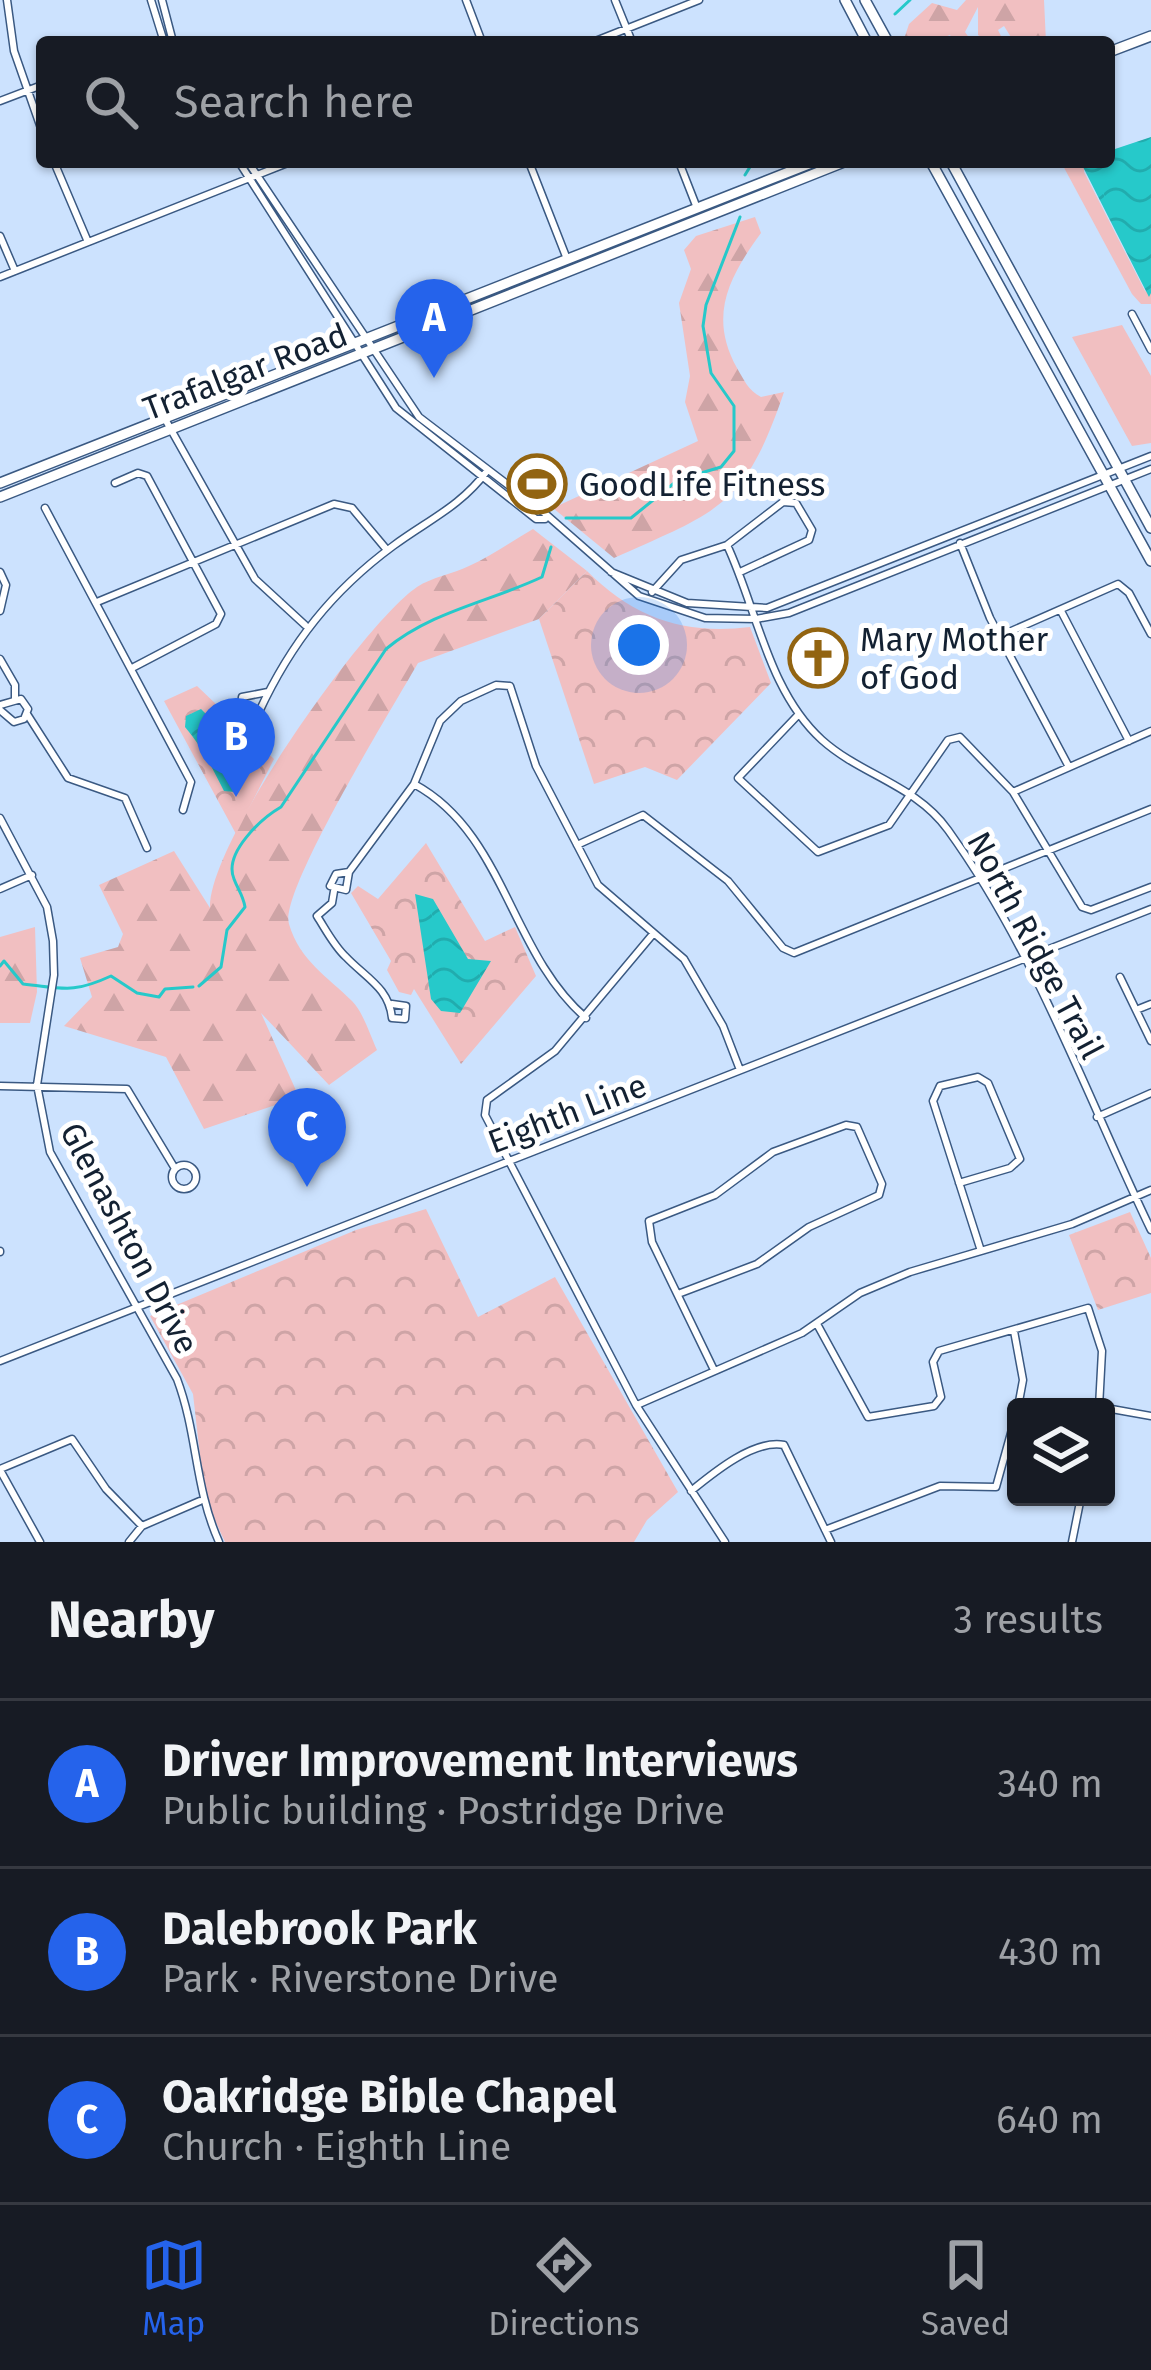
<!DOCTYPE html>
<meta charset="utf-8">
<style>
:root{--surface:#171b24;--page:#20242c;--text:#f1f3f6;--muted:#9ea1a6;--line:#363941;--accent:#2563eb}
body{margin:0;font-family:"Fira Sans",sans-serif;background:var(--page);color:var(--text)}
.controls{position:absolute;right:36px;bottom:36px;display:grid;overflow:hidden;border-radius:12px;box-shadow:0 3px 9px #0004}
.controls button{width:108px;height:108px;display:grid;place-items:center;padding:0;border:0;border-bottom:3px solid var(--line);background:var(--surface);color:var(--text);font:60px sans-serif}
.you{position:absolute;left:639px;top:645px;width:42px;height:42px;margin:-30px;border:9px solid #fff;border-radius:50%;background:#1a73e8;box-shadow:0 0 0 18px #1a73e833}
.badge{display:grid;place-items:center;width:78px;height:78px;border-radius:50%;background:var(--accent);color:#fff;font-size:39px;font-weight:700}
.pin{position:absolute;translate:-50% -99px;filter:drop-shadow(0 3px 6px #0008)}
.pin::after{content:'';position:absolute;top:63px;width:42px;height:36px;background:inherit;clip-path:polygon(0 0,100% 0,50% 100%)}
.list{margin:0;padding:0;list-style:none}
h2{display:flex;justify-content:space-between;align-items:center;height:156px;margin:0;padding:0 48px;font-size:51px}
h2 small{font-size:39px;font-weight:400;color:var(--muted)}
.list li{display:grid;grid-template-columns:78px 1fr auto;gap:36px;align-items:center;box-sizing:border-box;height:168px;padding:0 48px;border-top:3px solid var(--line)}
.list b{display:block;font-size:45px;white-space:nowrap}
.list p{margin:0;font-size:39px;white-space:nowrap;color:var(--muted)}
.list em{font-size:39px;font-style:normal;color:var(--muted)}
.icon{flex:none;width:66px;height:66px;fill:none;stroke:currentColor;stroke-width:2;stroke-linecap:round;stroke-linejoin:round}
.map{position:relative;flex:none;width:1151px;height:1542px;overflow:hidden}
.search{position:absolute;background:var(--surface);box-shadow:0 3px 9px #0004;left:36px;right:36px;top:36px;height:132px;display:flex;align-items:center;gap:30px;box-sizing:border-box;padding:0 42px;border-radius:12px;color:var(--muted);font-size:45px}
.sheet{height:660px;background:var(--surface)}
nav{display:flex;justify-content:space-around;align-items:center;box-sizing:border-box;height:168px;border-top:3px solid var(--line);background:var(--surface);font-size:33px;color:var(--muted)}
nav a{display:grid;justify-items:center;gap:6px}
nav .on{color:var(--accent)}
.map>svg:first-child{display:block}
.grass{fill:#f1bfc1}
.forest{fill:url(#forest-firs)}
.park{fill:url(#park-crowns)}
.water{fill:url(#water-waves)}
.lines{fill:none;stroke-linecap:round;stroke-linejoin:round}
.stream{stroke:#26c9ca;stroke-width:3}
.minor-casing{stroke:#3a5982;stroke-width:9}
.major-casing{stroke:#3a5982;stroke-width:12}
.minor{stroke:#fff;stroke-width:6}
.major{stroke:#fff;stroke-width:9}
.labels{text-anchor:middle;stroke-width:10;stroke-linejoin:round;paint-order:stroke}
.street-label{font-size:33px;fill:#132132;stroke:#fff}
.poi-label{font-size:33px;fill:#132132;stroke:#fff;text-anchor:start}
</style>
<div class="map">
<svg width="1151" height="1542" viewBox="0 0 1151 1542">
<defs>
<pattern id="forest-firs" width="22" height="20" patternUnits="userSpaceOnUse" patternTransform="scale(3)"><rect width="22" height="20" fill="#f1bfc1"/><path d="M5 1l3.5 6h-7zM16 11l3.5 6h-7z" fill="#cea4a6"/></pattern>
<pattern id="park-crowns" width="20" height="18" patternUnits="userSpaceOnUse" patternTransform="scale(3)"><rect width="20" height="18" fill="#f1bfc1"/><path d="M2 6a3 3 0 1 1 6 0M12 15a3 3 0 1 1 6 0" fill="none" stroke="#cea4a6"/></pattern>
<pattern id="water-waves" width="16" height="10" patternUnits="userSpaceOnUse" patternTransform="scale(3)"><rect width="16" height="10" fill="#26c9ca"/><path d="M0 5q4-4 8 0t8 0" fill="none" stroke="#21acae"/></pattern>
</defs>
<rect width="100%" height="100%" fill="#cce2fe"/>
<path class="grass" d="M1061,162H1084V172L1145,291L1151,293V304H1141L1132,294Z
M1122,325L1151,376V443L1132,446L1072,337Z"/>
<path class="forest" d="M966,0H1044L1046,42H1014L1004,26L998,30L1004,42H988L978,35V7L965,32L972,42H954L950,35L931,42H903L909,24L932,3L957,10Z
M755,217L761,233C729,277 708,316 737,368C744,380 748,390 761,397L784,392C745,507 719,511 614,558L553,508L698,441L685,402L690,376L679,303L691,269L684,250L696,236Z
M533,529L587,571L539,619L418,663C396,702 279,891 289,924C300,961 327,976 352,1001C363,1012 370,1035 377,1050L329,1085L261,1013L299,1097L204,1129L166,1057L64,1026L92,997L80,958L118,947L123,934L99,885L174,851L210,908C207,845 363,624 417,587C432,577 453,574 469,566C491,556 512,541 533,529Z
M35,927L37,992L30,1023H0V937Z"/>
<path class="park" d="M587,571C634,618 684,635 750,627L771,683L677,780L645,767L594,784L539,619Z
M197,686L274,759L236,834L164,701Z
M426,843L485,941L515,927L536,976L461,1064L414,989L411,995L399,992L387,970L391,961L351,893L358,886L378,899Z
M426,1209L478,1317L555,1277L678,1492L647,1520L634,1542H225L205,1499L193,1394L150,1316L356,1230Z
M1130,1212L1151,1258V1293L1098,1310L1069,1235Z"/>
<path class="water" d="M1151,137V293L1149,297L1083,167L1084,162H1109V151Z
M201,709L209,717L210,730C233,744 250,765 235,792L224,791C211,766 204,750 185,727L186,716Z
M415,894L433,899L468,959L491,961L460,1013L441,1011L431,999Z"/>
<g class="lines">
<path class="stream" d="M895,14L910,0
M745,175L753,162
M566,518H631L678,480L721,467L734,451V406L711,373L703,326L706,305L740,217
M0,966L4,961L23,984C63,988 72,994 111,976L137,993L159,997L165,989L193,987
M199,986L221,967L227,930L245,907C243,895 238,890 234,879C223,853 262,818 281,807L386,649C432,611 489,602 542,577L551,547"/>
<defs>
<path id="minor" d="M7,0L14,51L42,131
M151,0L164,42
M162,0L173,42
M466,0L482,42
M615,0L632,42
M593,42L699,0
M0,101L42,85
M54,162L88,242
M239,162L396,408L536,519H545
M248,162L419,417L541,510L639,596L705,618L756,619L789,613L1151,469
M529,162L567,259
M679,162L697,208
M0,236L15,271
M0,277L290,162
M1132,314L1151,350
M165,419L255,579L305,625
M115,483L138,473L147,476L221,614L216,624L134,667
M45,508L191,782L183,810
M960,543L990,618L1069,767
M727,545C757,609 768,691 822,740C861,775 916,785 948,830C1035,950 1087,1097 1151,1230
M0,572L6,585L0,611
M611,572L687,603L767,608L1151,456
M652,592L681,560L727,545L783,502L796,503L812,530L809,540L740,572
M97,602L334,504L352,508L387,550
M1061,611L1129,741
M1000,636L1118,584L1129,593L1151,634
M0,659L15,685V698
M268,692L242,697L240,713L252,717L259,712C291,643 332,591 393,546C428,520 460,507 487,471
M0,705L21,699L28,709L24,719L14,722L0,710
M27,714L68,778L125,798L147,848
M798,715L738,778L818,852L889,825L948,740L960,737L1013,792L1082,907L1091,910L1151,887
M414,784C505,833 510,953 586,1018
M1013,792L1151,731
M0,818L47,907L53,941L54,975L37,1085L50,1152L177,1379C198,1435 194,1486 219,1542
M577,845L643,815L728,881L783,948L794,953L1151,809
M349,872L336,874L330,886L346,890L349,872L414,784L440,721L461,701L496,685L510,686L536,766L598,885L684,959L723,1026L740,1070
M0,889L32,875
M334,891L332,903L317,916C326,930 334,946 346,957C366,978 389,988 392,1018L405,1019L406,1006L392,1004
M653,934L555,1051L487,1100L485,1115L636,1405L725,1542
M1120,977L1151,1041
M1136,1010L1151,1004
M0,1086L127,1089L174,1167
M1097,1117L1151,1093
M172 1177a12 12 0 1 1 24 0a12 12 0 1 1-24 0Z
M959,1183L1010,1168L1020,1159L988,1083L978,1077L940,1086L933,1101L981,1251
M0,1251V1252
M678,1294L757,1264L809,1227L879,1195L882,1184L857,1127L846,1125L773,1152L715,1195L649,1221L652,1242L714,1370
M817,1324L868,1417L934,1406L941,1397L933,1362L939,1351L1088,1308L1102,1351L1099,1407
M1014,1331L1023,1380L1018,1407
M0,1361L1151,909
M637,1405L802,1333L860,1293L910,1272L1072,1224L1151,1190
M1106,1408L1151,1416
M0,1469L72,1439L106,1489L142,1526
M0,1470L40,1542
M691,1491C713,1473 754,1439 784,1445L831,1542
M825,1530L940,1486L996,1487L1016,1415
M129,1542L142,1526L200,1501
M1072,1542L1081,1497"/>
<path id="major" d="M845,0L867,42
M865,0L888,42
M1109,52L1151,36
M931,162L1151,561
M951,162L1151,528
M0,483L814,162
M0,497L844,162"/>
</defs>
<use href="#minor" class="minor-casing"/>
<use href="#major" class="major-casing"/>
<use href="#minor" class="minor"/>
<use href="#major" class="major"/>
</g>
<defs>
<symbol id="stadium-ring" viewBox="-11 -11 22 22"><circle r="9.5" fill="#fff" stroke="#926411" stroke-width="1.5"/><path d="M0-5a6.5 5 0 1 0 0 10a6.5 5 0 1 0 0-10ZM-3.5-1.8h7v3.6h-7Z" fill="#926411"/></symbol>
<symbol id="church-ring" viewBox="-11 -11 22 22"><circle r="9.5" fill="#fff" stroke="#926411" stroke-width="1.5"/><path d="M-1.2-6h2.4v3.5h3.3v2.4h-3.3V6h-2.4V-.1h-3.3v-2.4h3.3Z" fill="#926411"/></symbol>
</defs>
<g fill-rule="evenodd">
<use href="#stadium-ring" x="504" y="451" width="66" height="66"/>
<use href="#church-ring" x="785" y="625" width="66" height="66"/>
</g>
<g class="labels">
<g class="street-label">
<text transform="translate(245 371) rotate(-21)" y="12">Trafalgar Road</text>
<text transform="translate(1036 945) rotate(62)" y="12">North Ridge Trail</text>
<text transform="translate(567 1113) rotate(-21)" y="12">Eighth Line</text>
<text transform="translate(130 1238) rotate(62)" y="12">Glenashton Drive</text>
</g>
<g class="poi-label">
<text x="579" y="496">GoodLife Fitness</text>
<text x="860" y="651">Mary Mother<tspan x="860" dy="38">of God</tspan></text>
</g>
</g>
</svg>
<div class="controls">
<button><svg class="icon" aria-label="layers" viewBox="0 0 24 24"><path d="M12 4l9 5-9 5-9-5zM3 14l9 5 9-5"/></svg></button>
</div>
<div class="you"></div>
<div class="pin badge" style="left:434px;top:378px">A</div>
<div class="pin badge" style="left:236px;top:797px">B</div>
<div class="pin badge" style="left:307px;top:1187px">C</div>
<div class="search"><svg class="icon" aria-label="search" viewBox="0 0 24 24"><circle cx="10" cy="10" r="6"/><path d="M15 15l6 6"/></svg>Search here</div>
</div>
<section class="sheet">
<h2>Nearby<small>3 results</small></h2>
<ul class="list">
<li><span class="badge">A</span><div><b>Driver Improvement Interviews</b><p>Public building · Postridge Drive</p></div><em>340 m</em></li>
<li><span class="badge">B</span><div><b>Dalebrook Park</b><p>Park · Riverstone Drive</p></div><em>430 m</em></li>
<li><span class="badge">C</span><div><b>Oakridge Bible Chapel</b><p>Church · Eighth Line</p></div><em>640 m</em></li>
</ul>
</section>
<nav>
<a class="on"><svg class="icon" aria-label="map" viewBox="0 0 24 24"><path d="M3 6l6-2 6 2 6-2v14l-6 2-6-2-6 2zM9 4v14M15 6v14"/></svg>Map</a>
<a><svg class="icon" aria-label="directions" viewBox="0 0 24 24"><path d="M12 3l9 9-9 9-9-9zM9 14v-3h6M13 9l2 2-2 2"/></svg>Directions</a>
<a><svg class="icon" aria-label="saved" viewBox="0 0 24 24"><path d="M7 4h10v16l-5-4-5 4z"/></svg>Saved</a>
</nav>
